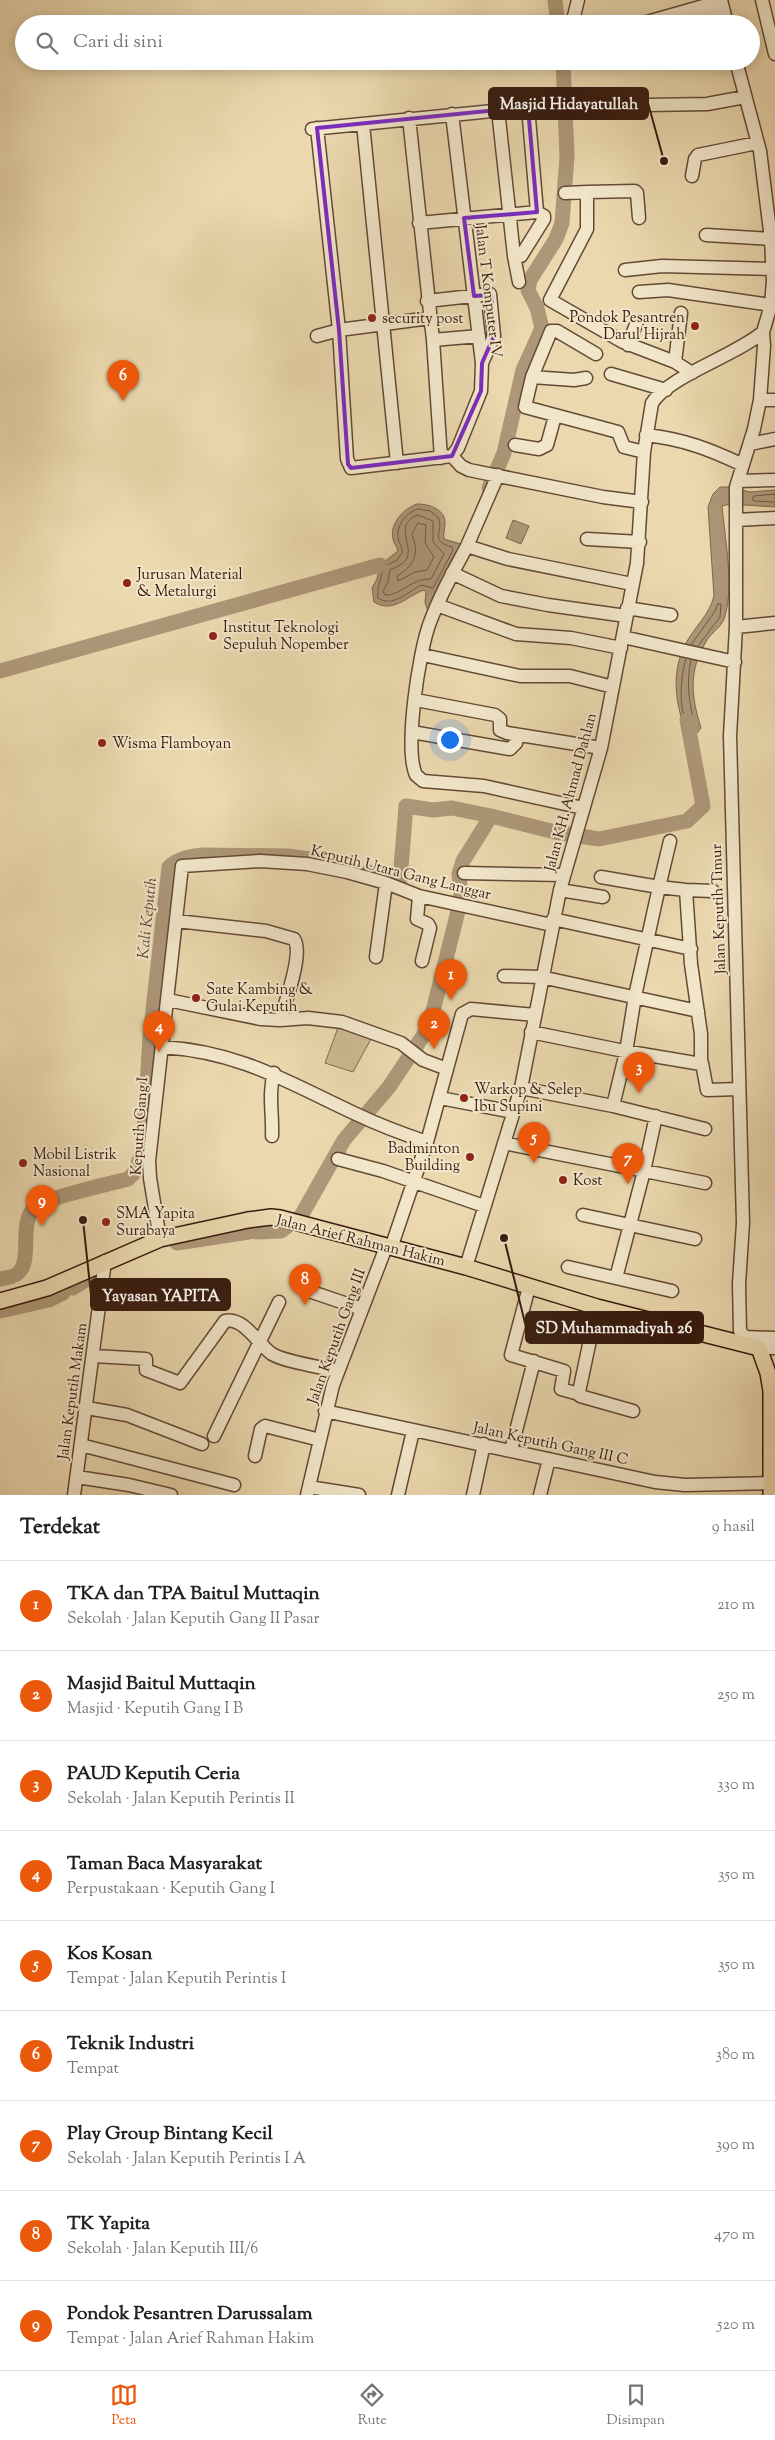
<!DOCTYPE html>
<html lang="id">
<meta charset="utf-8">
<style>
:root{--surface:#fff;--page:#f2f2f2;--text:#202124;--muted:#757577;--line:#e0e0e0;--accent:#ea580c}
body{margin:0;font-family:"Sorts Mill Goudy",serif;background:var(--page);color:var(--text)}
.you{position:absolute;left:449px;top:739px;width:18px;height:18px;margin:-12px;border:4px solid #fff;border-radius:50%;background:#1a73e8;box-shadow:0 0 0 8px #1a73e833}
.badge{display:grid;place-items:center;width:32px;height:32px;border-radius:50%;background:var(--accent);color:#fff;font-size:16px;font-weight:700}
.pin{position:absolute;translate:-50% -41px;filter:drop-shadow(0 1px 2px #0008)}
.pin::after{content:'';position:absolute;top:26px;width:18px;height:15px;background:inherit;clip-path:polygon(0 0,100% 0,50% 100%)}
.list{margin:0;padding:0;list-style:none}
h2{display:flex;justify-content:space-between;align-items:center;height:65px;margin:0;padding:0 20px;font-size:21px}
h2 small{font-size:16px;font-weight:400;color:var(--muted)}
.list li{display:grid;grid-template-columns:32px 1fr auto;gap:15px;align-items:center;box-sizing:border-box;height:90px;padding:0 20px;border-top:1px solid var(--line)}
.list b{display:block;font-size:19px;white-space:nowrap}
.list p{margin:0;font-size:16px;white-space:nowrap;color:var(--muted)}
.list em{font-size:16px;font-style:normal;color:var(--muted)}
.icon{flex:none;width:28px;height:28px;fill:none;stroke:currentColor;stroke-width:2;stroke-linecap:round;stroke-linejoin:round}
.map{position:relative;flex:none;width:775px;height:1495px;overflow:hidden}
.search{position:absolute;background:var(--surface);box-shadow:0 2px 12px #0003;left:15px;right:15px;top:15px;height:55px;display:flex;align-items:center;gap:12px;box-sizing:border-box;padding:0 18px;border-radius:28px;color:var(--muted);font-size:19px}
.sheet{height:875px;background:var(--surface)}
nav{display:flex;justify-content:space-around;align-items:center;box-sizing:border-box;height:70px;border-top:1px solid var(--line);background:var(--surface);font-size:14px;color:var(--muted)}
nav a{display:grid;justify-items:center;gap:2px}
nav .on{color:var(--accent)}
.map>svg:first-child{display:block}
.green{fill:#ccb893;stroke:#816950}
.water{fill:#ad9778;stroke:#7d654e}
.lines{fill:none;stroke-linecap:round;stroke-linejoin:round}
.shore{stroke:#725843;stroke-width:1}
.river{stroke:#ad9778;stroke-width:15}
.minor-casing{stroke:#634a36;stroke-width:15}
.major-casing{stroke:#361a0e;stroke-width:18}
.minor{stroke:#f2e6ca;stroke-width:12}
.major{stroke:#ebd8ae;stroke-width:15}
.marked{fill:none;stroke:#7b2cbf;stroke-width:4;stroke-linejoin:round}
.poi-dot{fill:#8f2418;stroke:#f2e6ca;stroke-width:2}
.labels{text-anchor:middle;stroke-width:4;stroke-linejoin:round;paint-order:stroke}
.street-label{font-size:15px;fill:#361a0e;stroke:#f2e6ca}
.poi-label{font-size:15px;fill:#361a0e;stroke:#f2e6ca;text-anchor:start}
.water-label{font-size:16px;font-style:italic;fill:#604633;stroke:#f2e6ca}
.leader{fill:none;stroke:#361a0e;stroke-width:2}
.callout-dot{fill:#361a0e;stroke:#f2e6ca;stroke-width:2}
.callout{fill:#361a0e;stroke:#361a0e;stroke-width:2}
.callout-label{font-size:16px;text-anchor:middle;font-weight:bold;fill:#fff}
</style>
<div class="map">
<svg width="775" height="1495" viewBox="0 0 775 1495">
<rect width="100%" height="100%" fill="#ebd8ae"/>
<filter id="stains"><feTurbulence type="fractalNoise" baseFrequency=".004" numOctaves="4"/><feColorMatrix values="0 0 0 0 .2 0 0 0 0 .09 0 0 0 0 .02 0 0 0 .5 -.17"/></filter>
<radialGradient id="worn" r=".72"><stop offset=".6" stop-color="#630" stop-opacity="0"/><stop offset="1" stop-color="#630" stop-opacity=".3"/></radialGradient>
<path class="green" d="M339,1025L372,1037L353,1072L325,1063Z"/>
<path class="water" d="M720,487H730L750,492L775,490V507L730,504L722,506C725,539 734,585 725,616C723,626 712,632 707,640C688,671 691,695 701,728L690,742C677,711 669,677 685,645C694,627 709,616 714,596L708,507L713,494Z
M417,504C429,504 445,509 445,523C445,529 443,533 444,539L461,544L428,611L425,603L426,592L424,590C407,596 393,614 374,602L372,588L377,579L380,565L398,551C397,547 394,544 393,539C389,524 404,508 417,504Z
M513,520L529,526L521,544L506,538Z"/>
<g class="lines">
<path class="shore" d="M775,494L754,496L752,499L754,501L775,502
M418,509L430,511L438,517C445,533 428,540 452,547L453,550L433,588L421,585C408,592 392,608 378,598C376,592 382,572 385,566L397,560L402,553C403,546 399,544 398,538C396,525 407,512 418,509Z
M418,515L433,521V542L444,554L431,579C411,578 401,596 385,595L383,591L388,582L390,570C396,567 402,565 406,560C415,545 392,525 418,515Z
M418,523L426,525L425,543L434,557L427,570L415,572L398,581L397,576C414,566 420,553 412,535Z
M691,645L715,611L718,604H721L720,617L698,646
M686,659C680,677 677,716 692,730L695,726C689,703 686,683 691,660"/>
<path class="river" d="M555,0L558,24
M489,488L504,453L523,370L542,328L537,308L528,290L530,280L556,239L562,223L567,156L563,61
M0,671L380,565
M368,872L400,880L406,806L433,810L452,808L491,816
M256,1232L281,1231L301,1216L344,1140L389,1087L429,1027L458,911L461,894L459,874L463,861L491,816L555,832L599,839L687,821L703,806L687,720
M177,1243L249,1232
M0,1279C6,1278 14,1277 18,1273C33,1261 18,1222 35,1207C43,1199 112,1183 128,1179L135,1172L143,1150L150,1037L169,867C178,858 192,856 204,855L287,856L317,860
M73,1288L99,1271
M0,1311L49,1300L63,1293"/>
<defs>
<path id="minor" d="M721,0L727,24
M762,0L775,54
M572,24L578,0
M640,24L721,1
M662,24L679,22L720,9
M705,24L726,19
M736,61L760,151L771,239L773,280L771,305L763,332L764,346L760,400L754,429L736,487V627L730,736L743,1223L739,1284L740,1331L745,1337L775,1338
M647,105L707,104L745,97
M528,107L537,212
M498,110L514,256H521L544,219V216L537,212
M409,118L433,340L441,458
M363,124L397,463
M317,128L339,330L347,459L351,468L452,456L458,448L481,391L482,363L452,114
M312,129L533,107
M692,176L695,159L698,155L757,143
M587,192L635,191L637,193L639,218
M565,193L587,192V229L550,300L623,342L675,362L692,373
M419,223L537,212
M706,235L771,239
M514,256L519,282
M625,270L662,266L773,269
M639,292L668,290L771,305
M427,301L490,294L494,336L482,363
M317,336L339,330L430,318
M433,340L479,336
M628,345L637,322
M596,354L557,331H551L532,377L525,407L618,432L624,447L644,452
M675,362L681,313
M611,374L666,390
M532,377L574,380L586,378
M760,400H775
M646,435C683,439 709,449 743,465
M750,444L775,439
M515,445L539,449L547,445L555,416
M452,456L461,466L469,470L603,497L642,502
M498,475L467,546L508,559L632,584
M738,481L775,480
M737,520L775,518
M587,539L640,542
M467,546C453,572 439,597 429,625C419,653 404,749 416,775L423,781L484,786L583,808
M452,573L501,596L548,605L626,616
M437,605L516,634L571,638L621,648
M627,608L671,615
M736,627L775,623
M623,637L735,662
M423,655L520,676H570L613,687
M416,700L495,715L500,719V730L507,733L601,748
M412,732L510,749L516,743L518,735
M464,873L564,875
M601,877L659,887L670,841
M560,890L603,897
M419,896L417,919L428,924L430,928L422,961
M553,919L691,949
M177,921L266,931L294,939C304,953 285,1003 280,1020
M376,957L386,883
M504,976L541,977L698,1011
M168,1000L261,1019L280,1020L308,1018L342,1022L401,1043L423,1060L447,1069
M531,1032L624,1051L701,1064V1034L691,964L686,890
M162,1047C241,1052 287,1082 356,1114C379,1125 403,1134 427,1142
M702,1063L707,1090L739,1089
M521,1088L613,1106L705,1129
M440,1098L513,1112
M613,1106L626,1052L635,996L659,887L686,890L713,891
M272,1136C273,1114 268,1094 274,1073
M504,1143L705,1183
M338,1159L383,1171L484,1206
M583,1215L695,1239
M160,1239L150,1178L149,1161L182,866L260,861L307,864L347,872L386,883L419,896L552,925
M391,1248L427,1142L462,1014L471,1009L535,1015
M466,1267L521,1088L560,890L601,748L637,563L644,452L652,403C669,376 735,356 763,332
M568,1267L672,1291
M616,1278L644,1171L656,1116
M529,1287L511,1355L564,1371L561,1389L579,1394
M309,1291L362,1309
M597,1307L579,1392L580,1396L633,1411
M756,1340L759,1348H775
M94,1356L146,1359V1370L180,1383L225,1321C243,1316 259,1345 272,1354C285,1362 321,1367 337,1371
M87,1408L127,1415L202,1444
M325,1411L655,1482L685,1485L771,1483
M214,1436L279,1302
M81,1445L234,1485
M511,1450L534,1361
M255,1456L261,1429L265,1426L320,1440
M77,1477L129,1485L171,1495
M309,1487L359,1495
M74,1495L105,1261
M307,1495L333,1385L386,1247
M398,1495L413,1431
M473,1495L484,1444
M540,1495L549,1459"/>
<path id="major" d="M0,1301L47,1288L160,1239L248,1220L271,1217L280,1218L466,1267L597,1307L759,1348L768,1373L771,1391V1495"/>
</defs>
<use href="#minor" class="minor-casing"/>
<use href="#major" class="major-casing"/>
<use href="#minor" class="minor"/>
<use href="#major" class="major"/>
</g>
<path class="marked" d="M528,107L537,212L464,218L474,296L491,295L494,336L482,363L481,391L452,456L351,468L348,464L339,330L317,128Z"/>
<g class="poi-dot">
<circle cx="372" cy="318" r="5"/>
<circle cx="695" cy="326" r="5"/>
<circle cx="127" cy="583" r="5"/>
<circle cx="213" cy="636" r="5"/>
<circle cx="102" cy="743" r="5"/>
<circle cx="196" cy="998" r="5"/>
<circle cx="464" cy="1098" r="5"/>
<circle cx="470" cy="1157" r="5"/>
<circle cx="23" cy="1163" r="5"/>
<circle cx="563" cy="1180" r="5"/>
<circle cx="106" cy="1222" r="5"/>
</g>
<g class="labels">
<g class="street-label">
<text transform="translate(489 291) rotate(83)" y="5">Jalan T Komputer IV</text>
<text transform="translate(570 792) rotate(-75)" y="5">Jalan KH. Ahmad Dahlan</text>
<text transform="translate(401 872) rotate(14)" y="5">Keputih Utara Gang Langgar</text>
<text transform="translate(718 909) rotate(-92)" y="5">Jalan Keputih Timur</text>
<text transform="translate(139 1126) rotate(-86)" y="5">Keputih Gang I</text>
<text transform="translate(361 1240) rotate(14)" y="5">Jalan Arief Rahman Hakim</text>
<text transform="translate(336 1336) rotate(-70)" y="5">Jalan Keputih Gang III</text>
<text transform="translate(72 1391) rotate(-82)" y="5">Jalan Keputih Makam</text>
<text transform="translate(551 1443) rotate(12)" y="5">Jalan Keputih Gang III C</text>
</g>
<g class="poi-label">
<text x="685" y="322" text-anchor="end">Pondok Pesantren<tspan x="685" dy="17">Darul Hijrah</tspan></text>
<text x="382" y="323">security post</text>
<text x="137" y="579">Jurusan Material<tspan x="137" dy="17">&amp; Metalurgi</tspan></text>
<text x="223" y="632">Institut Teknologi<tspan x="223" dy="17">Sepuluh Nopember</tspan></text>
<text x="112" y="748">Wisma Flamboyan</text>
<text x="206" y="994">Sate Kambing &amp;<tspan x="206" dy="17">Gulai Keputih</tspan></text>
<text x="474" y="1094">Warkop &amp; Selep<tspan x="474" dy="17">Ibu Supini</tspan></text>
<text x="460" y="1153" text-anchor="end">Badminton<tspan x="460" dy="17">Building</tspan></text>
<text x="33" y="1159">Mobil Listrik<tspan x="33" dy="17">Nasional</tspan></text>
<text x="573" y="1185">Kost</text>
<text x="116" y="1218">SMA Yapita<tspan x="116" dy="17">Surabaya</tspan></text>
</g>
<g class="water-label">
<text transform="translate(146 918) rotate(-84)" y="6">Kali Keputih</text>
</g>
</g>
<path class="leader" d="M664 161L648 103M83 1220L91 1295M504 1238L526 1327"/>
<g class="callout-dot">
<circle cx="664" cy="161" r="5"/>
<circle cx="83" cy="1220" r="5"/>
<circle cx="504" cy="1238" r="5"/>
</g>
<g class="callout">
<rect x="489" y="88" width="159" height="31" rx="5"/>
<rect x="91" y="1279" width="139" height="31" rx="5"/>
<rect x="526" y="1312" width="177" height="31" rx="5"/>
</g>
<g class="callout-label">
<text x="569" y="109">Masjid Hidayatullah</text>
<text x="161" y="1301">Yayasan YAPITA</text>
<text x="614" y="1333">SD Muhammadiyah 26</text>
</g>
<rect width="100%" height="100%" filter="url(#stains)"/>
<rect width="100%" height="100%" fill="url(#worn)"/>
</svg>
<div class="you"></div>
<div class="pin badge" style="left:451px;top:1000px">1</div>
<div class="pin badge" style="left:434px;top:1049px">2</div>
<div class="pin badge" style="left:639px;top:1093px">3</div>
<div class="pin badge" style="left:159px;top:1052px">4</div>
<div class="pin badge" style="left:534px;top:1163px">5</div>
<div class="pin badge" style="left:123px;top:401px">6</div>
<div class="pin badge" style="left:628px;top:1184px">7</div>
<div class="pin badge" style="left:305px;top:1305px">8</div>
<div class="pin badge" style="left:42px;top:1226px">9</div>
<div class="search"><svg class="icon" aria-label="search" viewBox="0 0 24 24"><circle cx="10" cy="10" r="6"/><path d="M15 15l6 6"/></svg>Cari di sini</div>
</div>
<section class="sheet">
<h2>Terdekat<small>9 hasil</small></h2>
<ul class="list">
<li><span class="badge">1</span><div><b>TKA dan TPA Baitul Muttaqin</b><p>Sekolah · Jalan Keputih Gang II Pasar</p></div><em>210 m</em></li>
<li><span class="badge">2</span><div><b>Masjid Baitul Muttaqin</b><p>Masjid · Keputih Gang I B</p></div><em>250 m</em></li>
<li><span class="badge">3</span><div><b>PAUD Keputih Ceria</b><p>Sekolah · Jalan Keputih Perintis II</p></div><em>330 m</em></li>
<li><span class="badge">4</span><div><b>Taman Baca Masyarakat</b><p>Perpustakaan · Keputih Gang I</p></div><em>350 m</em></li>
<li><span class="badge">5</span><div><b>Kos Kosan</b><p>Tempat · Jalan Keputih Perintis I</p></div><em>350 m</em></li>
<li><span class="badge">6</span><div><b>Teknik Industri</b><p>Tempat</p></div><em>380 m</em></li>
<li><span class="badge">7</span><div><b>Play Group Bintang Kecil</b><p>Sekolah · Jalan Keputih Perintis I A</p></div><em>390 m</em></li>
<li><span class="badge">8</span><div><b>TK Yapita</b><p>Sekolah · Jalan Keputih III/6</p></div><em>470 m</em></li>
<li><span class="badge">9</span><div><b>Pondok Pesantren Darussalam</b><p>Tempat · Jalan Arief Rahman Hakim</p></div><em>520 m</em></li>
</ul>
</section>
<nav>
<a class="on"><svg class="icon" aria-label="map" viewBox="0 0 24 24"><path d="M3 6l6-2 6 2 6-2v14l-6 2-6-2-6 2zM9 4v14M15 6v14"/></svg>Peta</a>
<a><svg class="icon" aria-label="directions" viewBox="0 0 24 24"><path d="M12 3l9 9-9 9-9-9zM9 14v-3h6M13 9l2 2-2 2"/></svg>Rute</a>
<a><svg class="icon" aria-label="saved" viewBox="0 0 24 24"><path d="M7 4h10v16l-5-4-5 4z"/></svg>Disimpan</a>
</nav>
